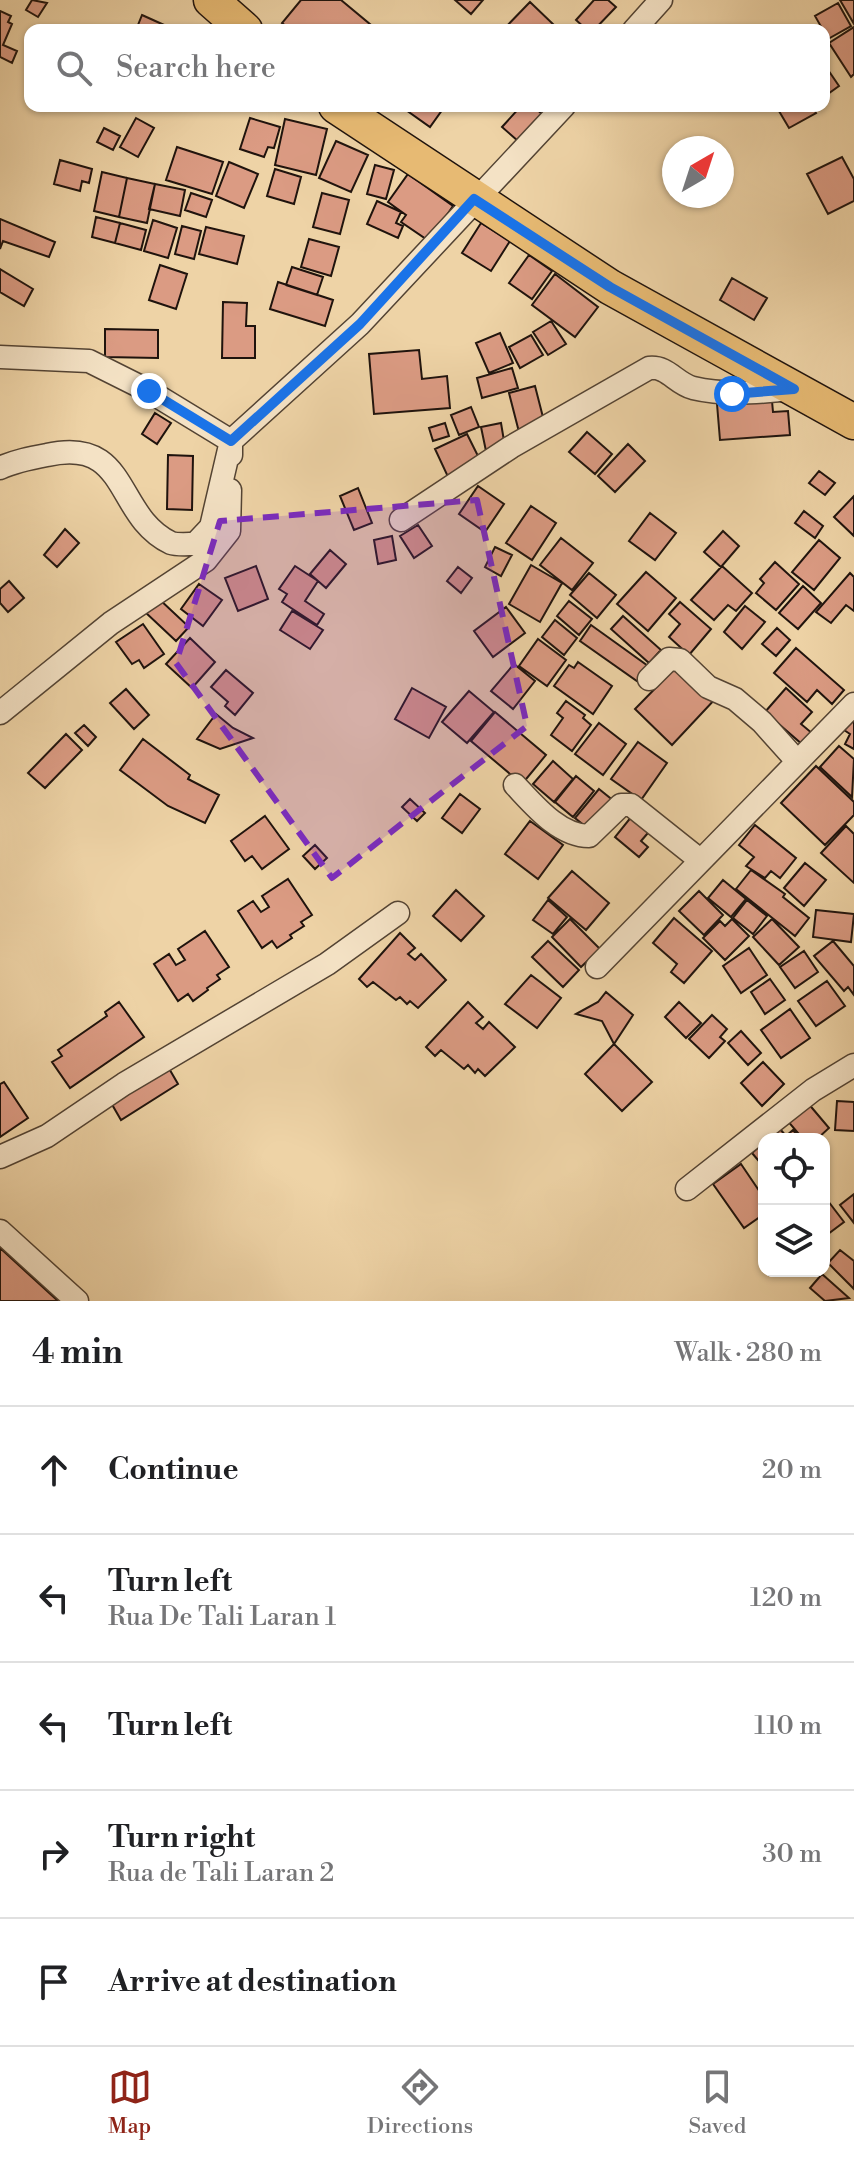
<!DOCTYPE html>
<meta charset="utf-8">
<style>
:root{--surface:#fff;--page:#f2f2f2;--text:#202124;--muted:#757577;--line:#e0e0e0;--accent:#8f2418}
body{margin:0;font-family:"Libre Bodoni",serif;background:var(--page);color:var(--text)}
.controls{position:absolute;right:24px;bottom:24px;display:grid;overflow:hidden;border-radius:16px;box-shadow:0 2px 6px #0004}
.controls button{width:72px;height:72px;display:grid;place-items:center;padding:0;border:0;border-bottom:2px solid var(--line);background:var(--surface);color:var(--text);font:40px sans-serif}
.compass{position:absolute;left:662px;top:136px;width:72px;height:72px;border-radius:50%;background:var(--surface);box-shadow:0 2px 6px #0004;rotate:39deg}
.stop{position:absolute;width:24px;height:24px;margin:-18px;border:6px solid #1a73e8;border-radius:50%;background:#fff}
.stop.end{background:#1a73e8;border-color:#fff;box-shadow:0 2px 8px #0008}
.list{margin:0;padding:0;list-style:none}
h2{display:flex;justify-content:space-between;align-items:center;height:104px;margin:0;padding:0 32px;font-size:34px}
h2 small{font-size:26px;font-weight:400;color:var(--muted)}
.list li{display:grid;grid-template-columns:52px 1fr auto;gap:24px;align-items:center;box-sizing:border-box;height:128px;padding:0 32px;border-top:2px solid var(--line)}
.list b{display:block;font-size:30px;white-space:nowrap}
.list p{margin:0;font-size:26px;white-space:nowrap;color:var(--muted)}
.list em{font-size:26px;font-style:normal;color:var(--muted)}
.icon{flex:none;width:44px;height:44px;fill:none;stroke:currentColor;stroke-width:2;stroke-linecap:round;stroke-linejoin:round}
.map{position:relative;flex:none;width:854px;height:1301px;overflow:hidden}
.search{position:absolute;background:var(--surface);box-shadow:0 2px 6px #0004;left:24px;right:24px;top:24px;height:88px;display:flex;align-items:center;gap:20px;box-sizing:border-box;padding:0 28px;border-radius:16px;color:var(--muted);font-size:30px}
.sheet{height:744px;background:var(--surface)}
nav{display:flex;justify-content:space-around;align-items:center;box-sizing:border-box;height:112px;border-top:2px solid var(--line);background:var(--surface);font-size:22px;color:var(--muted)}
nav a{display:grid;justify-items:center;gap:4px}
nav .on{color:var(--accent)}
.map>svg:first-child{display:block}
.building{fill:#db9b83;stroke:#1f130d;stroke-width:2}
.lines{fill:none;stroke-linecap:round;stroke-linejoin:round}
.street-casing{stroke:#534333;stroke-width:25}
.primary-casing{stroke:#1f130d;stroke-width:37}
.street{stroke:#f4e2c5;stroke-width:22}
.primary{stroke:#e7ba73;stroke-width:34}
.route{stroke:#1a73e8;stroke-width:10}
.marked{fill:#7b2cbf;fill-opacity:0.2;stroke:#7b2cbf;stroke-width:6;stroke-dasharray:16 10;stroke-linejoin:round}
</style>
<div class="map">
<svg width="854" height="1301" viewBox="0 0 854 1301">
<rect width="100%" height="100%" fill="#eed3a6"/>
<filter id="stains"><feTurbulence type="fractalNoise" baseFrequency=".0025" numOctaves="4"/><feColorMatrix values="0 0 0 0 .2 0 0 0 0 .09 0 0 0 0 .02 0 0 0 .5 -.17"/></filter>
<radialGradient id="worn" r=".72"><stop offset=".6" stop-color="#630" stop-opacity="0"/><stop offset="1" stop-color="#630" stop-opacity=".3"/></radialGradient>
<path class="building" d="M32,0L47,3L38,17L26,10Z
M301,0H341L371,25L367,30H291L282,23Z
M455,0H483L471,14Z
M594,0H608L616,7L594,30H587L576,20Z
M840,0H854V24Z
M530,2L555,26L551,30H503Z
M838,3L851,26L828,39L815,16Z
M0,11L11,16L8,22L12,24L3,45L17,51L12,63L0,57Z
M142,15L173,29V30H136Z
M854,27V74L851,77L829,43Z
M824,64L839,86L825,96L824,94Z
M409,106H445L430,127L406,110Z
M521,106H533L542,114L518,141L502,127Z
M776,106H812L816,113L789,128Z
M136,118L154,128L138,157L120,147Z
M250,118L280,127L274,148L268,147L264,157L240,149Z
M285,119L327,129L316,175L275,165Z
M104,128L120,136L113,150L97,142Z
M336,141L368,155L351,192L319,178Z
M177,147L223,162L212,194L166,180Z
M842,157L854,179V201L828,214L807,174Z
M60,160L92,169L89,183L82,181L80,191L54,184Z
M229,162L258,174L244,208L216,196Z
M375,165L394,170L386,199L367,194Z
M275,169L301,177L294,204L267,196Z
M102,172L127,178L119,217L94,211Z
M408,174L453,206L429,241L401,222L406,215L388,202Z
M127,178L155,184L147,223L119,217Z
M155,184L185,190L180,216L149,209Z
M191,193L212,200L206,217L185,210Z
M322,193L349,200L340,234L313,227Z
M377,201L401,212L396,223L403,226L398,238L367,224Z
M96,217L120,223L115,243L92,237Z
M0,219L55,242L49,257L3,241L0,249Z
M153,220L177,228L168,258L144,251Z
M120,223L146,230L141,250L115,243Z
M481,223L510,241L491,271L462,253Z
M182,226L201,231L194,259L175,254Z
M206,227L244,236L237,264L199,254Z
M309,239L339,247L331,276L301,267Z
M529,255L552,271L532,299L509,283Z
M160,265L187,274L176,309L149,300Z
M292,267L323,277L317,295L286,285Z
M0,269L33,289L24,306L0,292Z
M555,274L598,307L575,337L532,305Z
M732,278L767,298L754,320L720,300Z
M278,282L333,300L325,326L270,309Z
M223,302L247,303L246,326H255V358H222Z
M551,321L566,344L548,355L533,332Z
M105,329L158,330V358L105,357Z
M500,333L513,363L489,373L476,343Z
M531,335L543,355L520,368L509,347Z
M419,350L422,379L447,376L450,408L374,414L369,354Z
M512,368L518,388L482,398L477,378Z
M535,386L545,425L519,432L509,393Z
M772,401L773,412L788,411L790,435L720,440L717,404Z
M471,407L479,427L459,435L451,415Z
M155,413L171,423L157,444L142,434Z
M445,423L449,436L433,441L429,428Z
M501,423L505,447L486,451L481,427Z
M587,432L612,454L595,474L569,452Z
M467,434L482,464L449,479L435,449Z
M628,444L645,461L615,492L598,476Z
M168,455L193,456L192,510L167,509Z
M819,471L835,483L825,495L809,483Z
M478,486L504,504L485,532L459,514Z
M358,488L372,523L354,530L340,496Z
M854,496V536L834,517Z
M531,506L556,523L532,560L506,543Z
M804,511L823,526L815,538L795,523Z
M650,513L676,533L655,560L629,541Z
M418,525L432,546L414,558L400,536Z
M65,529L79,543L57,567L44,555Z
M723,531L739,546L721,567L704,552Z
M392,536L396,560L378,564L374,540Z
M561,538L593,563L572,590L540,565Z
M819,540L840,558L814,590L792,572Z
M495,547L512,555L501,576L485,567Z
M330,550L346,564L326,588L310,574Z
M775,562L799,584L776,610L756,593L764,583L760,579Z
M531,565L562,583L540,622L509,604Z
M256,566L268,599L238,611L225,578Z
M295,566L318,581L305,601L324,614L317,625L282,602L287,594L279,589Z
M722,566L752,593L736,611L728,605L714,620L691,600Z
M458,567L472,578L461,593L447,581Z
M646,572L676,598L648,631L617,604Z
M589,573L616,595L597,618L570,595Z
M850,573L854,577V611L846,605L831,623L816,612Z
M9,581L24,598L8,612L0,603V589Z
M199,584L222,600L203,626L181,609Z
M803,586L821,603L798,629L779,613Z
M158,598L189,627L176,641L145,612Z
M569,601L592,619L579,635L557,616Z
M680,602L711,629L689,655L669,637L680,624L669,614Z
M745,606L765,622L742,649L724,632Z
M506,607L525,633L493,657L474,631Z
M292,611L323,630L310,649L280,630Z
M623,616L661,650L649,663L611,629Z
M555,620L577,638L564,655L542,637Z
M143,624L164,654L144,668L139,660L132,664L116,642Z
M591,625L655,671L644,686L580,641Z
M777,628L790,640L776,656L762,644Z
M190,638L215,662L192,688L166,664Z
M538,639L566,660L547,686L519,666Z
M796,648L844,690L832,704L817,690L807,702L774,673Z
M578,662L612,686L593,714L554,686L569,665L574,668Z
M681,662L717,697L672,745L635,709Z
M514,664L535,681L513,709L491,691Z
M226,670L253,693L235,715L225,706L228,702L211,687Z
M412,688L446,707L429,738L395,719Z
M786,688L812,712L801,724L813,734L803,745L765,712Z
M126,689L149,715L134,729L110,703Z
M469,691L494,712L467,743L442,722Z
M566,701L585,715L583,718L591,725L572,751L551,735L563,718L557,713Z
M495,712L546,755L522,784L471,741Z
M216,714L233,728L253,738L220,749L197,739Z
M852,715L854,717V749L845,744L850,734L844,730Z
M599,723L626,744L603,775L575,754Z
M84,725L96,737L88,746L75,733Z
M66,734L82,750L45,788L28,773Z
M143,739L190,775L188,779L219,795L205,823L168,806L120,770Z
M638,742L667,763L641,800L611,779Z
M839,746L854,759L852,797L820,767Z
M553,761L573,779L554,802L533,784Z
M816,766L854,802V815L825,845L781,803Z
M576,776L594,791L573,817L555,802Z
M599,789L615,802L591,831L575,818Z
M460,794L480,809L462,833L442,818Z
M410,799L425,813L417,821L402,807Z
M636,811L654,826L641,841L648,847L639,857L615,837Z
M265,816L289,849L262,869L252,856L245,861L231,841Z
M530,821L563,845L538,879L505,854Z
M755,825L796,858L780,878L771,871L765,878L746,866L754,857L739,845Z
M846,826L854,834V883L821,853Z
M315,845L327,858L315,869L303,856Z
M805,863L826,880L804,906L784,888Z
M751,870L785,894L783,897L809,918L795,936L736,889Z
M572,871L609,903L586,930L548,898Z
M288,879L312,915L301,922L304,926L290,935L292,938L277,948L272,941L262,948L238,911L253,901L261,912L269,907L262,896Z
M723,880L746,899L731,917L708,898Z
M456,890L484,916L461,941L433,916Z
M699,891L723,915L704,935L679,911Z
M548,900L567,917L553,934L533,920Z
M747,900L767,916L753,934L733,918Z
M816,910L854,914L851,942L813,937Z
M674,918L712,951L684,983L671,972L677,964L653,943Z
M570,919L600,949L581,967L552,937Z
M732,919L749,936L725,960L703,938L720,921L725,926Z
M772,919L799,947L779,965L753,937Z
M205,931L229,967L217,975L220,979L207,988L208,990L193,1001L188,994L178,1001L154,964L169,954L176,965L185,960L178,949Z
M400,933L415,948L408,954L415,960L421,954L446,980L418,1008L410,1001L407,1004L400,997L396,1000L373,982L367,987L359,979Z
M548,941L579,970L563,987L532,957Z
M833,941L854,966V995L848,987L844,991L814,956Z
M749,948L767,975L741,993L723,966Z
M804,951L818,972L795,988L780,967Z
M531,975L561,998L537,1028L505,1004Z
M770,979L785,1000L765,1014L751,992Z
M827,981L845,1006L816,1026L798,1001Z
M606,992L633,1015L614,1044L602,1021L576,1014L598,1002Z
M119,1002L144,1037L70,1088L52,1062L62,1056L58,1050L107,1016L105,1012Z
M468,1002L483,1017L476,1023L483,1029L489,1022L515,1047L485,1076L478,1069L475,1073L468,1065L464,1069L441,1050L435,1056L426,1047Z
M679,1002L701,1023L686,1038L665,1017Z
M790,1009L810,1038L781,1058L761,1030Z
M712,1015L727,1029L720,1037L725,1041L709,1058L689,1039Z
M741,1031L761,1053L748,1065L728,1043Z
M614,1044L652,1082L622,1111L585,1074Z
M763,1062L784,1084L762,1106L741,1083Z
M167,1065L178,1084L121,1120L110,1101Z
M4,1082L28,1118L0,1137V1084Z
M837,1101L854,1102V1131L835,1130Z
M807,1102L829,1128L817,1139H803L786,1119Z
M780,1129L786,1136L793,1130L800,1139H768Z
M764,1142V1173L761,1169L764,1167L752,1153Z
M741,1164L764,1198V1214L744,1228L713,1184Z
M854,1194V1223L840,1205Z
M825,1197L844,1222L824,1237V1198Z
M0,1248L58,1301H0Z
M840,1250L854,1261V1289L828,1263Z
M822,1274L849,1298L825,1301L810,1288Z"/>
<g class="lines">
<defs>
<path id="street" d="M634,30L661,0
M0,357L89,361L149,391L231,441V455
M0,468C15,461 31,458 47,455C130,436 114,516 171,543C177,545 188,544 195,544L211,527L231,441L360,324L564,106
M401,520L511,447L649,368C668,366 675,383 693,388C727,396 759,392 793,389
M649,679L669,659L680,660L708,687L735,699L762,722L797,761
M0,713L111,623L206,560L229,531L230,490
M515,785C534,805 559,836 589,836L621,805H631L700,860
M597,967L854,704
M0,1157L47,1136L124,1084L327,964L398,913
M687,1189L813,1090L854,1065
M0,1231L77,1301"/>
<path id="primary" d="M211,0L245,30
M336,106L610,287L854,422"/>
</defs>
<use href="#street" class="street-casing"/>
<use href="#primary" class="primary-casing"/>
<use href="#street" class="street"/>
<use href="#primary" class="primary"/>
</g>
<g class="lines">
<path class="route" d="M149,391L231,441L360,324L474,199L610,287L794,389L732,394"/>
</g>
<path class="marked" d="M477,500L527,726L332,878L176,663L220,521Z"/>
<rect width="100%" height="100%" filter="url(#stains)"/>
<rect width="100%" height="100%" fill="url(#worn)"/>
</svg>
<div class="controls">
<button><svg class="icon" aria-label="locate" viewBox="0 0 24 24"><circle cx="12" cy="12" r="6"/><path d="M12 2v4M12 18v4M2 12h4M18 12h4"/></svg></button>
<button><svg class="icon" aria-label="layers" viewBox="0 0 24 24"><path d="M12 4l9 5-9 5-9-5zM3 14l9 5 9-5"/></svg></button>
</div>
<svg class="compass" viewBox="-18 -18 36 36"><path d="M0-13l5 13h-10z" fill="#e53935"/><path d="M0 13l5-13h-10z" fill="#757577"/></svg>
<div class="stop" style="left:732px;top:394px"></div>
<div class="stop end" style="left:149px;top:391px"></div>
<div class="search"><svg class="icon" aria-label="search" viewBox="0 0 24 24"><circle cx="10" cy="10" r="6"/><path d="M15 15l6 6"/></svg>Search here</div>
</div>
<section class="sheet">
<h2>4 min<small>Walk · 280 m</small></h2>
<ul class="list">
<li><svg class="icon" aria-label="ahead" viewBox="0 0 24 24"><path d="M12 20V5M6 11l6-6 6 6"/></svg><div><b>Continue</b></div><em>20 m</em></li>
<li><svg class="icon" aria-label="left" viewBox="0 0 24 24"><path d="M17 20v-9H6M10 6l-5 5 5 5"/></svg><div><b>Turn left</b><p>Rua De Tali Laran 1</p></div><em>120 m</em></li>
<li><svg class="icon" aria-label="left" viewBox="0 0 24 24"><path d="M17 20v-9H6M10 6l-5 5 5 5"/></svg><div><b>Turn left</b></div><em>110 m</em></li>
<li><svg class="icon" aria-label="right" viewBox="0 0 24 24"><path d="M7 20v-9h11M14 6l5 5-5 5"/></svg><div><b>Turn right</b><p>Rua de Tali Laran 2</p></div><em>30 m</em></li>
<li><svg class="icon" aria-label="arrive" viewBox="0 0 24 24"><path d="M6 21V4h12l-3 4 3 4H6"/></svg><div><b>Arrive at destination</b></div></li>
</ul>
</section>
<nav>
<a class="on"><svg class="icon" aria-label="map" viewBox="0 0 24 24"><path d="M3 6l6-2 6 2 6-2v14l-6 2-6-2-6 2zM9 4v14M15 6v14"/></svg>Map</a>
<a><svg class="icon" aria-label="directions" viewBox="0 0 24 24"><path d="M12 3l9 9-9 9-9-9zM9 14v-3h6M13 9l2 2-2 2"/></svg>Directions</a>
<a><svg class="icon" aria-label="saved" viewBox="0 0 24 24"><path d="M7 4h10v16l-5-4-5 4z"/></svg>Saved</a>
</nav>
